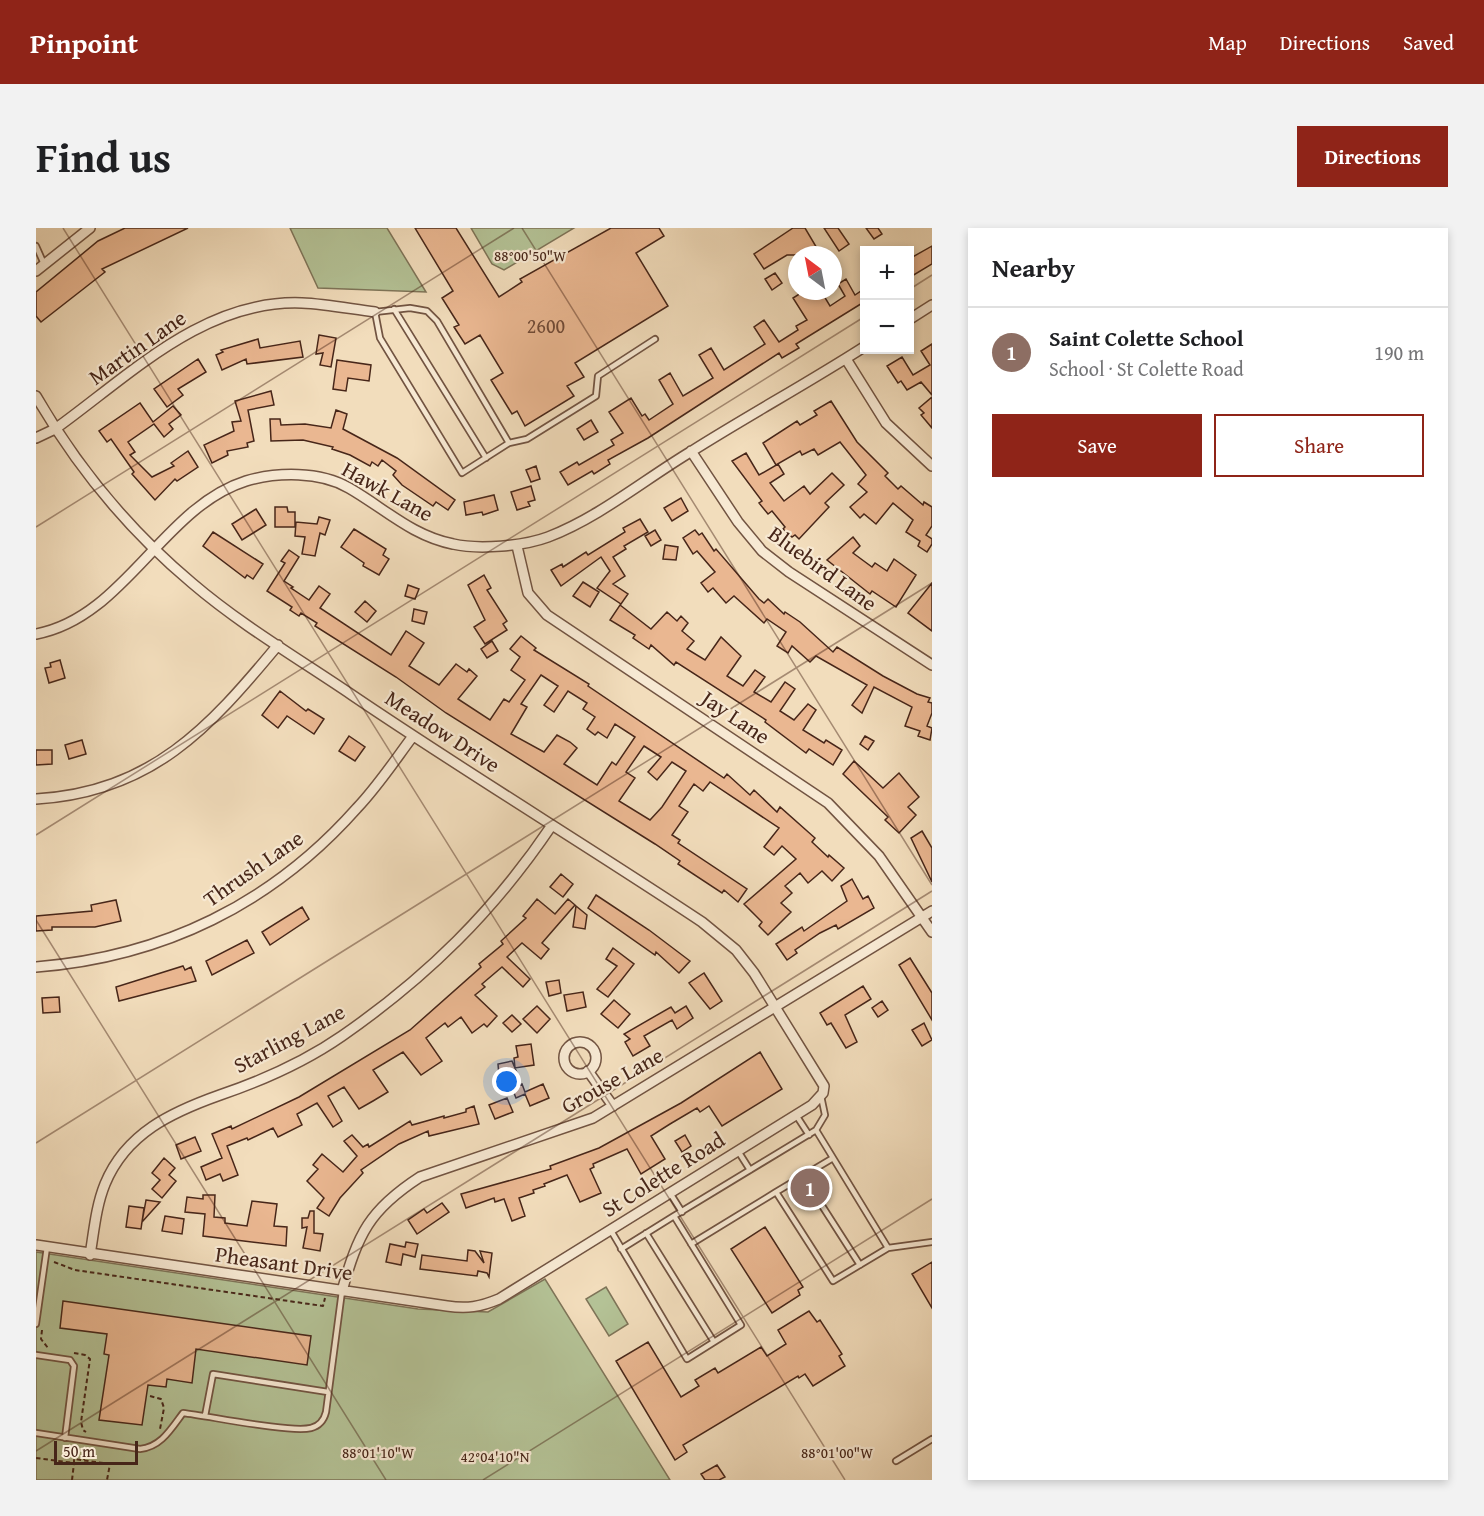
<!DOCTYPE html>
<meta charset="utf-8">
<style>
:root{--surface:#fff;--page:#f2f2f2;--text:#202124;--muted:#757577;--line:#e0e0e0;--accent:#8f2418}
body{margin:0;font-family:"Gentium Book Plus",serif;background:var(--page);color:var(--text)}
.controls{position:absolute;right:18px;top:18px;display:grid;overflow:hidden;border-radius:0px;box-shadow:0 3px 9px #0003}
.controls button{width:54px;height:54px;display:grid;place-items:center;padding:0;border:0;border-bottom:2px solid var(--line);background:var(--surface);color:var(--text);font:30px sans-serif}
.compass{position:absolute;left:752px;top:18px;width:54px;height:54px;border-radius:50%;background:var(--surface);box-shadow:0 3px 9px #0003;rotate:328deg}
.scale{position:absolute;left:18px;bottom:15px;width:84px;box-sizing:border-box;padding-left:6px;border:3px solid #472619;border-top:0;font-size:16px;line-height:21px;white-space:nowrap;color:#472619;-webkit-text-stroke:4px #f7e9d3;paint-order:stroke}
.you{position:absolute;left:471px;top:854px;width:21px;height:21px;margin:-15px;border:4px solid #fff;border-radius:50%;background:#1a73e8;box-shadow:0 0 0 9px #1a73e833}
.badge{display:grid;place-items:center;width:39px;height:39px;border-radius:50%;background:var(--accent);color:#fff;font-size:20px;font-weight:700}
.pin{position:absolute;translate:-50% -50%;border:3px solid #fff;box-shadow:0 2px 6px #0006}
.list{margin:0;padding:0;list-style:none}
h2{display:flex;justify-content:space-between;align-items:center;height:78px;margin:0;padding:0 24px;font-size:26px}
h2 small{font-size:20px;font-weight:400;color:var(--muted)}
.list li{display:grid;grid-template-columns:39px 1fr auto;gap:18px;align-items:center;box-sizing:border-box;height:90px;padding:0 24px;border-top:2px solid var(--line)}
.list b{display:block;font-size:22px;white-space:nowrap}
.list p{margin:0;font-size:20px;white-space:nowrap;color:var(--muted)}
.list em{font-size:20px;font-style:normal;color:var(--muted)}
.actions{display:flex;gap:12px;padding:18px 24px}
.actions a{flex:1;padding:14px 0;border:2px solid var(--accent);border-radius:0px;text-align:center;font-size:21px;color:var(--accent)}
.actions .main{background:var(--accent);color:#fff}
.map{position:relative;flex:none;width:896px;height:1252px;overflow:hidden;border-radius:0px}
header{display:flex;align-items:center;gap:36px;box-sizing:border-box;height:84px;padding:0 30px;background:var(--accent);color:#fff}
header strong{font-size:28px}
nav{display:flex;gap:33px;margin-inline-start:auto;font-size:21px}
.intro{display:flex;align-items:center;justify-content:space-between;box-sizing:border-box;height:144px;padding:0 36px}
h1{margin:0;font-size:42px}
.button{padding:15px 27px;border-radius:0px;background:var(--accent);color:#fff;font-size:21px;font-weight:700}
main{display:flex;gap:36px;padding:0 36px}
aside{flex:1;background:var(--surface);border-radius:0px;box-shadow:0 3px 9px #0003}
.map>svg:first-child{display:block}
.green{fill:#b4c296;stroke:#7e7458;stroke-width:1.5}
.building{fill:#eab791;stroke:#472619;stroke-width:1.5;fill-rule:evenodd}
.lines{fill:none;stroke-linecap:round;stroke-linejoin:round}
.lane-casing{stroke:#725442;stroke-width:8}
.street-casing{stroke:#725442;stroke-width:12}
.path{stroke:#472619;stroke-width:2;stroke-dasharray:4.5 3;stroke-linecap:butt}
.lane{stroke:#f7e9d3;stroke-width:4.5}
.street{stroke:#f7e9d3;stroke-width:9}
.ticks{fill:none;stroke:#472619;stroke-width:1.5;stroke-opacity:0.45}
.labels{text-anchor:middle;stroke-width:4.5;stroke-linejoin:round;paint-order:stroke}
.number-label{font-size:20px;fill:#704a37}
.street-label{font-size:22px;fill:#472619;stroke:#f7e9d3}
.ticks-label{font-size:15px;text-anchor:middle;fill:#472619;stroke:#f7e9d3;stroke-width:4.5;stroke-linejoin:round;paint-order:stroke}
</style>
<header>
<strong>Pinpoint</strong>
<nav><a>Map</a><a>Directions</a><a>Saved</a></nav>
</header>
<div class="intro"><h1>Find us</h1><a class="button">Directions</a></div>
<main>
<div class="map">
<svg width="896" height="1252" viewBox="0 0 896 1252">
<rect width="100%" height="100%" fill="#f2ddbc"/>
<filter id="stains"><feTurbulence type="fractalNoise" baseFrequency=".00333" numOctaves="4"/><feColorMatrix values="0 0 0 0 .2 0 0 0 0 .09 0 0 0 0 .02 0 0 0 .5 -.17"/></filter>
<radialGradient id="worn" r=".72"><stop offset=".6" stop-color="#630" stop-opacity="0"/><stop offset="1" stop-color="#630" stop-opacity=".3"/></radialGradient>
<path class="green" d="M254,0H351L390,64L282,60Z
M435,0H538L468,42L456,36Z
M0,1024L382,1081L452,1084L509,1051L634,1252H0Z
M570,1059L592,1096L573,1108L550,1071Z"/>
<path class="building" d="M89,0H152L66,41L69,44L5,94L0,88V64L62,13Z
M379,0H420L463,69L486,54L484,51L575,0H623L628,8L600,25L632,78L539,135L548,149L531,158L538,168L489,198L481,183L476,186L455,152L467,145L444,107L429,116L418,99L423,97L406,70L417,63Z
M757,0H769L785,27H751L728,41L718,26Z
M788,0H802L813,16L803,23Z
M830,0H842L846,6L838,11Z
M896,18V36L876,48L873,31Z
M739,45L746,55L736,62L729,51Z
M810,51L819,67L828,61V74L760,116L763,120L746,130L743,125L612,210L572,232L574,236L558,246L556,243L532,257L524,244L541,234L543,237L578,217L575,212L587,205L573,184L595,170L606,188L609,186L613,192L637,176L623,152L634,145L647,168L677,150L663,127L675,120L688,142L729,116L718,99L728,92L743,114L762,102L760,98L771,92L757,70L768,63H785L794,78L809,68L802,56Z
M283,107L300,110L295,139L284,137L287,125L280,126Z
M222,111L224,120L264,113L267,129L211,136L210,131L186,142L180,127L187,124L185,122Z
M896,116V167L885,154L871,162L865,153L862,155L851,138L866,129L877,147L894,137L885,123Z
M162,131L170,144L142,161L147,167L131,179L118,161Z
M301,132L335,137L333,153L312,150L310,163L297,161Z
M235,163L238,177L212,182L218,213L211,215L212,219L191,223L192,227L176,235L168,217L198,203L196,194L205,193L199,173Z
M896,169V200L885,187L888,185L883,180Z
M795,173L821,214L852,245L849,248L862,261L865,258L887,277L888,274L896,279V298L890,307L896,311V316L891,324L882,318L884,313L870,304L877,292L857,275L840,296L828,286L824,290L814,279L831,264L822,256L830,247L804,214L782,227L778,221L766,227L764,223L740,237L727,215L761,193L764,197L781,187L778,183Z
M104,175L117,194L137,178L145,187L133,196L137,201L128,209L118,196L92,214L99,224L94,227L116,249L138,238L135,235L152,223L162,239L141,253L139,251L119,272L96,246L98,244L75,211L71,214L63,203Z
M300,182L311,186L307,201L361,230L419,272L412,282L400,274L397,278L366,257L357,247L360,243L346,232L342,238L336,234L334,238L314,227L296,221L297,219L267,212L235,213L234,191H244L245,197L269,196L295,200Z
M555,192L562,204L548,212L541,201Z
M710,225L723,247L742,236L748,246L734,255L748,273L768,258L774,266L796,245L808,257L789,275L793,279L763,311L759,307L756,309L747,301L749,299L736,283L732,286L723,275L726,273L696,233Z
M500,238L504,251L495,254L490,242Z
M495,258L499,272L492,274L494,278L481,282L475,264Z
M458,267L462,282L447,287L446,284L430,287L428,274Z
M645,270L652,283L636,293L628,280Z
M239,279H251L252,284H259V299H239Z
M220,281L230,297L206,312L196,296Z
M283,289L294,292L289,307L284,305L279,328L266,326L269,309L259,308L260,294L281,296Z
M604,291L612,304L588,318L590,321L577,329L589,348L577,356L592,366L585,376L561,360L574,343L565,329L525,358L515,342L526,336L527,339L550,324L552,327L589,304L587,300Z
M318,301L350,321L347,327L353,331L343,347L327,338L328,335L305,319Z
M619,302L625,312L615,318L609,308Z
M659,302L663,307L666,305L678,323L680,321L723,371L728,375L732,371L748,386L749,384L764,394L797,424L801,419L847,448L881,466L894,470L892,474L896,475V485L891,498L896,500L894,512L882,508L884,503L869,498L876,479L838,459L826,485L816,477L831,457L780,428L774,434L756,418L752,425L741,418L750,404L731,391L728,395L698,368L690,375L677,360L672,364L665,355L679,344L661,323L657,326L647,310Z
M177,304L227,336L217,351L211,347L209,350L167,318Z
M817,309L824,318L817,325L836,339L839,335L851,343L858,331L880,347L860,379L836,363L834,366L791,332Z
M629,317L642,319L640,332L627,331Z
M253,322L263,329L248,353L257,359L255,360L273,372L283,358L294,366L284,380L355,427L370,403L388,415L373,438L403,457L420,436L431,444L433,441L441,448L422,471L454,492L468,471L473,474L489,452L475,442L484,429L474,421L485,408L500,420L498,422L553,456L552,458L688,550L691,546L714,567L718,562L741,584L744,579L779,610L776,614L792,629L793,627L808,640L796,653L786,643L772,655L764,645L749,658L756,665L745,675L755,684L732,707L723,698L726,694L708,676L760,631L746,618L738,627L728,619L743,600L674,554L667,563L658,556L643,578L652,584L636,607L644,612L642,615L711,661L702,674L688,662L686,665L642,636L644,633L619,616L410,485L360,449L279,398L281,395L265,385L263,388L254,382L256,379L231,363L249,335L245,333ZM505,447L522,458L508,477L518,484L532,463L551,475L547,481L559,489L551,501L559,507L562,504L571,510L579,496L599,509L580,537L576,534L561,557L528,536L541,520L534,514L521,507L508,524L475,506L491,479L485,476ZM608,518L625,529L612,544L621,552L636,534L650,543L626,579L614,592L583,573L599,550L590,544Z
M448,347L455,360L451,362L471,393L467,396L471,402L449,416L438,399L449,392L432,357Z
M547,354L563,364L554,379L537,368Z
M896,355V403L872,385Z
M372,357L383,361L379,371L369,368Z
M329,373L340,383L331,394L319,384Z
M584,377L615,401L631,384L641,393L645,388L652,395L646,403L658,413L651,421L669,432L685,409L705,428L691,448L707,458L719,442L729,449L718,464L735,474L749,454L759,461L744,483L758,492L772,476L780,482L767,502L788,515L790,512L806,522L797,537L773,521L770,525L729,494L730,492L640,434L638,437L615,417L613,421L597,410L599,407L574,392Z
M378,381L391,384L388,396L376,393Z
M456,413L462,423L451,430L445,421Z
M24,432L29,450L13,455L9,440L15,439L14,435Z
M244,463L270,483L272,481L288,491L278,506L251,488L242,500L226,487Z
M313,508L329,519L319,533L303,523Z
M829,508L838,513L832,522L824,516Z
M46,512L50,526L33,531L29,517Z
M0,522H16V536L0,537Z
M818,533L847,560L863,545L883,569L872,579L880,587L863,605L849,592L852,589L807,546Z
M886,603L896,620V654L875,610Z
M525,646L537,656L527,669L514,659Z
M816,651L827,671L832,668L838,680L802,701L800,697L784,705L759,722L761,725L751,732L740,716L766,699L768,703L811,673L805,658Z
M560,667L613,702L654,733L643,745L620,724L619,727L552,680Z
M501,671L519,686L532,671L539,677L506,715L513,721L505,731L486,715L471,729L494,751L487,759L466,739L446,756L449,759L439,767L461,788L451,799L448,796L436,805L425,789L412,799L409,795L390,810L406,833L385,847L367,824L337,842L352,864L337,873L323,881L308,859L292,868L306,893L297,899L281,875L261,886L266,897L242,909L237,900L212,912L211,910L191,918L202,947L187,953L184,946L170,952L165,939L186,930L176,906L195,898L196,901L263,869L374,802L445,739L443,736L467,716L465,713L490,690L487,688Z
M80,672L85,693L59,699H16V702L0,703V688L56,683L55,677Z
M540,678L551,687L549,701L537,699Z
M266,679L273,691L234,717L226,704Z
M211,712L218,725L176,747L170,733Z
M577,720L598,736L572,769L561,761L581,738L570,731Z
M874,730L896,765V792L863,737Z
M147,738L149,742L155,739L160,753L83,773L80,759Z
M668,745L686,773L674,781L653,755Z
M523,752L525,765L513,768L510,754Z
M827,758L835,771L809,787L821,814L810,820L795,795L791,797L784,785Z
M547,764L550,779L531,783L528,767Z
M23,769L24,784L7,785L6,770Z
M578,772L594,786L582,800L565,786Z
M846,773L852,782L842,789L836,780Z
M501,778L514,791L501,805L487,791Z
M650,778L657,790L641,801L636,792L608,808L614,818L597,828L589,814L594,811L588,806L635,779L639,785Z
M476,787L485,796L476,804L467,795Z
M888,795L896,812L886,818L876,802Z
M495,816L498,837L479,840L478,830L482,829L480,818Z
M724,824L746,861L686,898L673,878L664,884L661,880L634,896L615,908L629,931L605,946L591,921L557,936L558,939L554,941L565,965L544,974L531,947L508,956L509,958L497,962L498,965L483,970L489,988L476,993L468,971L459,974L458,970L430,980L425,966L515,941L514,938L563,920L645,875Z
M476,833L481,845L463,848L462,836Z
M486,856L489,864L507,856L513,870L494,878L489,866L480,870L476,860Z
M471,870L477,884L459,891L453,877Z
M438,878L443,896L393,908L392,903L363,916L325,942L327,945L304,970L293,988L281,980L288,970L271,953L282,941L277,937L286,926L307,944L321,928L308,913L316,907L327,919L332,916L333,919L374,893L376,897L408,888V890L430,884V881Z
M649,907L655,918L646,924L639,913Z
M159,909L165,923L145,931L140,917Z
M128,930L139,940L133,947L140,953L126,970L116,961L124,952L116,945Z
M167,967H179L178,989L189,990V995L211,998L216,973L241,976L238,998L251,999L250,1018L167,1008L169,986L149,984L151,969L167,971Z
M110,972L124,974L106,994Z
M406,975L413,984L381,1006L372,992L388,981L391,985Z
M93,978L108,980L105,1001L90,999Z
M274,983H278V1005L287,1006L284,1023L267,1020L271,999L266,1000V990H272Z
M129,988L148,991L146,1006L126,1003Z
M729,999L767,1059L762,1062L764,1067L736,1085L695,1021Z
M370,1014L382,1016L379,1029L367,1026L365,1037L350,1034L354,1016L369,1019Z
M432,1022L439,1023L448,1035L444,1023L456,1025L453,1049L451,1045L442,1043L441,1048L384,1041L386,1027L431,1033Z
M896,1034V1080L876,1046Z
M27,1073L275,1108L271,1137L160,1121L156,1155L131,1151L130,1159L112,1157L106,1197L63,1192L73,1127L68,1126L71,1106L24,1100Z
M773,1083L781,1094L784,1092L806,1126L803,1128L809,1138L777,1158L769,1146L763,1150L762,1148L647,1217L651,1224L639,1232L580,1133L612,1114L645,1169L663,1158L659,1152L679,1140L682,1145L725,1119L731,1128L750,1116L742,1102Z
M681,1237L689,1249L683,1252H669L665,1246Z"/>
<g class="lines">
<defs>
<path id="lane" d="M0,18L8,36
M374,80L391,83L401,93L473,215L426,245L344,110L339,84Z
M358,81L450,230
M473,215L491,211L560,168L562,148L619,111
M760,887L773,907
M780,902L789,887L785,868
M702,923L714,942
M767,948L824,1037
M740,964L797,930
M634,965L646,984
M574,1001L651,1131L705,1097L638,988L780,902L852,1020L797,1053L740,964L655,1016
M610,1005L678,1114
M852,1020L896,1014
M585,1021L638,988
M0,1096L11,1019
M0,1127L34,1132L38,1138L29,1210
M169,1188L177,1146L292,1164
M0,1205L104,1221C125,1219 135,1201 147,1185C173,1188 254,1205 275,1200C283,1198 288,1192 290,1184L306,1063
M860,1233L896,1211"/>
<path id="street" d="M0,43L54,0
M874,91L896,77
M810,131L850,195L896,238
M0,168C41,239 94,303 156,355C205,397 263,431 316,467C431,545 550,617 666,694L700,722L718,745L788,858L787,865L776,877L463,1071C444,1079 431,1081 411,1078L0,1017
M0,210L19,201C93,148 168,71 266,75C290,76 315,81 339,84
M655,223L702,294L726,323L753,344L896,437
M481,318L492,365L511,387L792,575L843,628L896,704
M0,406C88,390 127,279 210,253C241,244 284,243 313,260C348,280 376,308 417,316C443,322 488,318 512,309C564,289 609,251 656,223C713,187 772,155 828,119
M0,571C116,564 173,500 242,417
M0,739C127,729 236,676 321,580C342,558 359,532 377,508
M528 830a16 16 0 1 1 32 0a16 16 0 1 1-32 0Z
M552,843L577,878
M54,1027C58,1003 60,978 69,956C90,905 136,884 184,867C225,853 270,833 306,808C391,749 458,683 516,597
M306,1063C322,1006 333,982 384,949L557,890L896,683"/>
</defs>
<use href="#lane" class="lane-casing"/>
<use href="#street" class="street-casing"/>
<path class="path" d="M18,1034L39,1042L287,1078L289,1070
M6,1102L5,1111L12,1120
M38,1125L49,1127L54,1131L45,1194L47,1202L50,1204
M114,1168L125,1171L128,1180L124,1201
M0,1230L38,1235V1231L74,1236L71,1252
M48,1232L50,1220
M36,1252L38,1235"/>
<use href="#lane" class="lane"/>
<use href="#street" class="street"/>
</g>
<path class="ticks" d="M27,0L809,1252M486,0L896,657M874,61L896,47M0,299L478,0M0,607L828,89M0,692L350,1252M0,915L896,355M0,1223L896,663M447,1252L896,971"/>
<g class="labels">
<g class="number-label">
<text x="510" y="105">2600</text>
</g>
<g class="street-label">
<text transform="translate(101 119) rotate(-35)" y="8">Martin Lane</text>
<text transform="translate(352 263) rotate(29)" y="8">Hawk Lane</text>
<text transform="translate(787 340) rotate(36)" y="8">Bluebird Lane</text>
<text transform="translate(700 489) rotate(34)" y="8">Jay Lane</text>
<text transform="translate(407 503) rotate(33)" y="8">Meadow Drive</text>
<text transform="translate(217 640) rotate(-35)" y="8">Thrush Lane</text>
<text transform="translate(253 810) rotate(-28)" y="8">Starling Lane</text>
<text transform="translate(576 852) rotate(-29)" y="8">Grouse Lane</text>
<text transform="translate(627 946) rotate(-32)" y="8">St Colette Road</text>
<text transform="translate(248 1035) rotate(8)" y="8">Pheasant Drive</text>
</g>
</g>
<g class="ticks-label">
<text x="494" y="33">88°00'50"W</text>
<text x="342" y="1230">88°01'10"W</text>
<text x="801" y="1230">88°01'00"W</text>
<text x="459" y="1234">42°04'10"N</text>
</g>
<rect width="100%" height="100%" filter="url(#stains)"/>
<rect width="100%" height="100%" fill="url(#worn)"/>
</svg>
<div class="controls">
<button>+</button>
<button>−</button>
</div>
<svg class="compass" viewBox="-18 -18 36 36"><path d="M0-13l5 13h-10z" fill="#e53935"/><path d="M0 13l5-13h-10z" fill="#757577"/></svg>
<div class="scale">50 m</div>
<div class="you"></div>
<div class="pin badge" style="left:774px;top:960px;background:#8d6e63">1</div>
</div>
<aside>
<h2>Nearby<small></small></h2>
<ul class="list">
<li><span class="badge" style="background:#8d6e63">1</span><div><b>Saint Colette School</b><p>School · St Colette Road</p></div><em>190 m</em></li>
</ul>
<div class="actions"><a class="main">Save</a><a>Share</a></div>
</aside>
</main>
